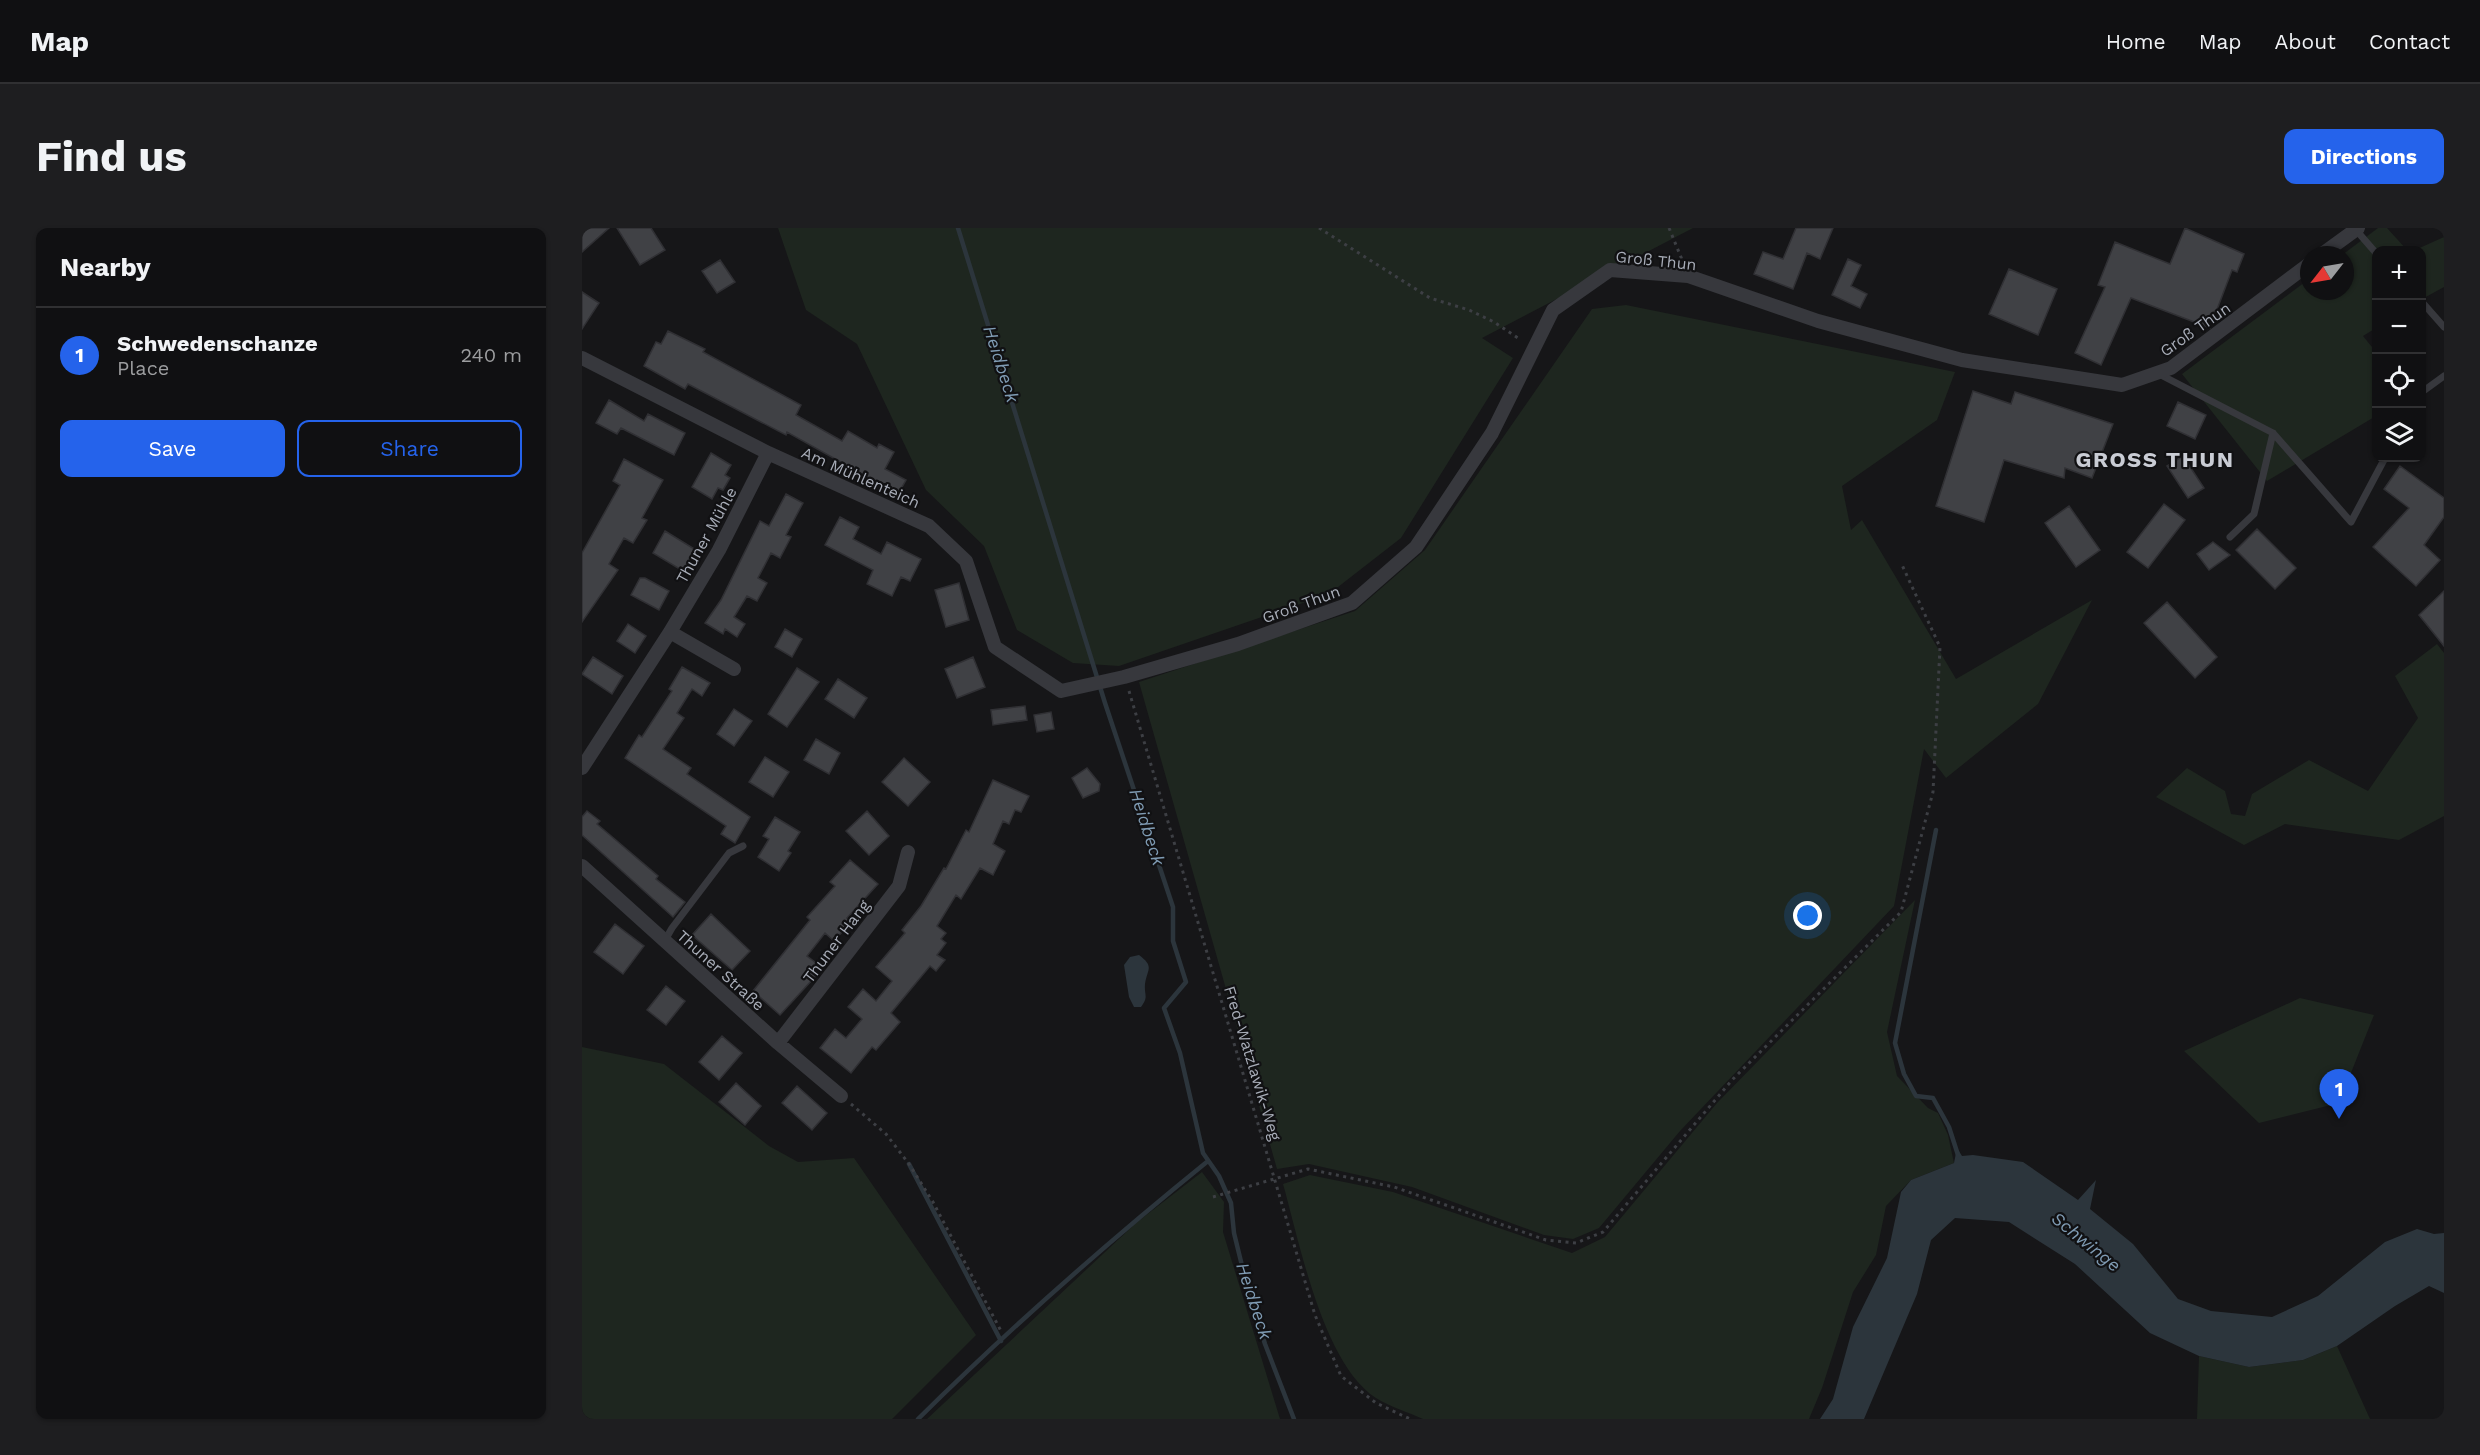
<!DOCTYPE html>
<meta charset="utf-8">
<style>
:root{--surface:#101012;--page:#1e1e20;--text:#f1f3f6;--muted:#9c9d9f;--line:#303032;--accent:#2563eb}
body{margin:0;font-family:"Work Sans",sans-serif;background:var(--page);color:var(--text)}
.controls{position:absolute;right:18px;top:18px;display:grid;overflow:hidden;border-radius:12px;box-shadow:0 2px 4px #0004}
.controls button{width:54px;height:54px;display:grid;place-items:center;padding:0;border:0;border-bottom:2px solid var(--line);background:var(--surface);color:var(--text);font:30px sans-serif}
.compass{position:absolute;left:1718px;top:18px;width:54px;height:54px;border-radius:50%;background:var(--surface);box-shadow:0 2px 4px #0004;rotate:239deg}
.you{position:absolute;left:1226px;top:688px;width:21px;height:21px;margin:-15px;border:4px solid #fff;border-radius:50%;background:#1a73e8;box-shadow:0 0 0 9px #1a73e833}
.badge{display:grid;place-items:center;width:39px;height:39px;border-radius:50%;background:var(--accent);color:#fff;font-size:20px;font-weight:700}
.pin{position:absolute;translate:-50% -50px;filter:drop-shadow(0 2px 3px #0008)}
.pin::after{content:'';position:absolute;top:32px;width:21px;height:18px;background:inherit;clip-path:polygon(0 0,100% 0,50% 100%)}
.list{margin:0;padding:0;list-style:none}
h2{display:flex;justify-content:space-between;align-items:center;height:78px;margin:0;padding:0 24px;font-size:26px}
h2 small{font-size:20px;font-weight:400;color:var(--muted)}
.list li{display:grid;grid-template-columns:39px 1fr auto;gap:18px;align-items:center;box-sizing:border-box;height:96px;padding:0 24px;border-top:2px solid var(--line)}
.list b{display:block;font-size:22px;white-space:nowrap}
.list p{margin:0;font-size:20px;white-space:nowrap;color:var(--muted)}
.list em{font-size:20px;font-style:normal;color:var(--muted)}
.actions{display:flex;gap:12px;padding:18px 24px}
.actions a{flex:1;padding:14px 0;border:2px solid var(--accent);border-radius:12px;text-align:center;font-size:21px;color:var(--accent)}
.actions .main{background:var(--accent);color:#fff}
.icon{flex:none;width:33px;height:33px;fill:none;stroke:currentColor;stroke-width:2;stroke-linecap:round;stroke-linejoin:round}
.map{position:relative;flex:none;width:1862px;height:1191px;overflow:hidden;border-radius:12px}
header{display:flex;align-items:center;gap:36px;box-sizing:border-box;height:84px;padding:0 30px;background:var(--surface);border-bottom:2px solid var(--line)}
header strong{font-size:28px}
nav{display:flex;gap:33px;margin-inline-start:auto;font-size:21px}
.intro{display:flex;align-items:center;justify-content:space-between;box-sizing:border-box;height:144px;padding:0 36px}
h1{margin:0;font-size:42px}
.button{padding:15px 27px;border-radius:12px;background:var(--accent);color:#fff;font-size:21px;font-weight:700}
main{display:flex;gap:36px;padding:0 36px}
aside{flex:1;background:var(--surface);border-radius:12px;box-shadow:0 2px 4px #0004}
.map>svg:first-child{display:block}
.green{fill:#1e261f}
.water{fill:#2c353c}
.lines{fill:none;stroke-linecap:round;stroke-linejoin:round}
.stream{stroke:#2c353c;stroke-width:4.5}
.building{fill:#404145;stroke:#303034;stroke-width:1.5}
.path{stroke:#3d3f44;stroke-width:3;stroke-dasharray:3 4.5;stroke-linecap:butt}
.service{stroke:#37383d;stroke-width:7}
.minor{stroke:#37383d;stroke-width:14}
.labels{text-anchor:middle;stroke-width:4.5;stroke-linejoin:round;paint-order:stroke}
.street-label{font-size:16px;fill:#a8adb8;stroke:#111113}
.water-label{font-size:18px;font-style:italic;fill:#7f9bb3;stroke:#111113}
.district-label{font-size:22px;font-weight:bold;letter-spacing:1.5px;fill:#c9ccd4;stroke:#111113}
</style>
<header>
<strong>Map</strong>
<nav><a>Home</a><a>Map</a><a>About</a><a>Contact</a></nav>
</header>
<div class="intro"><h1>Find us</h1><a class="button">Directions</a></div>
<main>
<aside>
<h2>Nearby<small></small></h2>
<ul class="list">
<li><span class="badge">1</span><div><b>Schwedenschanze</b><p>Place</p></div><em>240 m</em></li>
</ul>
<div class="actions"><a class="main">Save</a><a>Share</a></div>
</aside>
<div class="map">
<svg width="1862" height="1191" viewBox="0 0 1862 1191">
<rect width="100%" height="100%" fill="#161618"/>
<path class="green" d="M196,0H1111L900,110L931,130L819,310L747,366L537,438L491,435L435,402L402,318L344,262L275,116L224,82Z
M1796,0H1805L1825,22H1794V100L1781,108L1794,124V188L1685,253L1600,146L1727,51V63H1763V27H1760Z
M1862,9V59L1840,71V22H1833Z
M1044,77L1373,144L1355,192L1260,258L1269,302L1280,292L1374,451L1510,372L1456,476L1364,550L1342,521L1312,678L1098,903L1017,1000L991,1011L962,1007L830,959L727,936L695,941L557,454L773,383L843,322L1010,81Z
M1855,416L1862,425V588L1817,612L1703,596L1662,617L1574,569L1605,540L1643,563L1649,586L1663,588L1670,566L1727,532L1786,563L1836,490L1813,448Z
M1333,672L1305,804L1315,848L1346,880L1356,885L1366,907L1372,935L1329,952L1304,978L1294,1027L1271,1064L1240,1160L1227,1191H841C826,1184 808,1179 794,1170C741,1136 718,1016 701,956L728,947L811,964L990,1025L1023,1009L1135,875Z
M1718,770L1792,787L1757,875L1677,895L1602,823Z
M0,819L82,836L187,918L216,934L272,930L394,1107L310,1191H0Z
M620,944L642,974L641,1004L698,1191H345L554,995Z
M1755,1118L1788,1191H1615L1617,1128L1667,1139L1721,1132Z"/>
<path class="water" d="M557,727C573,739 565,741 563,756C562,768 567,768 559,779H552L547,769L542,737L548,729Z
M1375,920L1380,928L1391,927L1441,934L1496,972L1514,952L1508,981L1551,1016L1596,1071L1629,1083L1690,1089L1736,1068L1803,1014L1835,1001L1852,1006L1862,1005V1065L1847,1058L1813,1078L1755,1118L1721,1132L1667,1139L1617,1128L1568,1105L1493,1036L1427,994L1373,990L1349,1012L1335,1066L1282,1191H1238L1251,1171L1271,1099L1305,1030L1319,964L1329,952L1372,935Z"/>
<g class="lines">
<path class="stream" d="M376,0L523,475L591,679V713L604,754L582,780L598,825L621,925L637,948L649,975L652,1005L665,1058L683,1116L712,1191
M1354,602L1313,815L1322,846L1334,868L1351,870L1367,899L1376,927
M327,936L419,1113
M336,1191C428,1100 526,1014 626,933"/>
</g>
<path class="building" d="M0,0H27L0,24Z
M35,0H69L83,22L58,37Z
M1214,0H1251L1238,31L1225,25L1211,61L1172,46L1181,24L1201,31Z
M1603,0L1662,26L1655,44L1650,42L1628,100L1549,70L1519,137L1493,125L1523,59L1516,57L1533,14L1588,36Z
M1266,31L1279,37L1269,58L1285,66L1278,80L1250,67Z
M138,32L153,54L135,65L120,43Z
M1427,41L1475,61L1456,107L1407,86Z
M0,64L17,75L0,101Z
M86,103L123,121L121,124L219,177L214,187L260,213L266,203L295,220L297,216L312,224L303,241L324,252L316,266L205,204L204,207L106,156L103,161L62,138L74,114L79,116Z
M1391,163L1429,176L1433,164L1531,196L1510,250L1483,240L1482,250L1422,232L1402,294L1354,278Z
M27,172L62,193L66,186L103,205L92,227L39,200L35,206L14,195Z
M1596,174L1624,187L1613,211L1585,198Z
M129,225L149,237L143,247L148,250L141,262L136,260L130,271L110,259Z
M1601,228L1622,260L1606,270L1585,238Z
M42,231L81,252L60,290L65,292L51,315L42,310L27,336L36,342L0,394V325L38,257L31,253Z
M1818,238L1862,270V289L1842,317L1858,332L1834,358L1791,319L1827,280L1802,261Z
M204,266L221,275L204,307L209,309L198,330L189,325L176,350L185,355L175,373L165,368L152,389L163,396L155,409L143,401L141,406L123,395L139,372L178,293L187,298Z
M1582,276L1603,292L1566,340L1545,324Z
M1487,278L1518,322L1494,339L1463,295Z
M258,289L277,299L271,311L299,326L305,314L339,331L328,353L319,349L310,368L285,356L291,342L243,317Z
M1675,301L1714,340L1693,361L1654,322Z
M83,303L114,322L101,343L71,325Z
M1631,314L1648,327L1627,342L1615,326Z
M58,350H63L87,363L77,382L49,367Z
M377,355L387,392L364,399L353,362Z
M1862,363V418L1837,387Z
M1585,374L1635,429L1613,450L1562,395Z
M46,396L64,408L53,425L35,413Z
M203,401L220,411L210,429L193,419Z
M11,429L41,448L30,466L0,446Z
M391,429L403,459L375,470L363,441Z
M100,439L128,455L120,468L110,461L95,485L102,490L81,521L109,540L105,546L168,589L153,615L139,606L144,598L43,530L57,507L60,509L90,463L87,461Z
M215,440L237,454L205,499L186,486Z
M256,451L285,470L272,490L243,471Z
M443,478L445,492L411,497L409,482Z
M152,481L170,493L152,518L135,506Z
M469,484L472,501L455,504L452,487Z
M234,511L258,525L247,546L222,532Z
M183,529L207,544L191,569L167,554Z
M322,530L348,554L326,578L300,554Z
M505,540L518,556L517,563L501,570L490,550Z
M411,552L447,568L439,584L433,582L427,596L421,593L411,616L423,623L411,647L398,640L379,671L374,667L355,698L364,705L359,711L364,715L355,727L363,732L354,743L348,738L309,785L318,794L294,822L290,819L269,845L238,820L253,801L264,810L280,791L266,779L281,761L294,773L310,753L294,739L323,705L320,702L339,678L362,640L364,641L384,602L387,604Z
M5,583L18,593L15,596L76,648L74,651L103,674L91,689L0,607V589Z
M285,583L307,608L287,627L264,603Z
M193,589L218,604L206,623L209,625L197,643L176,629L187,611L181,608Z
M268,632L296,656L265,690L269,694L252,713L243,705L225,728L241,740L198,787L171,763L228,692L225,689L253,658L248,654Z
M129,686L168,723L150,742L110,707Z
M33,696L62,718L41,746L12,724Z
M84,758L103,773L84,797L65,782Z
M140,808L160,825L137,852L117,834Z
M154,855L179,878L163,897L137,874Z
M215,858L245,885L230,902L200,875Z"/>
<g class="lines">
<path class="path" d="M737,0L848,70L887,82L912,94L939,112
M1087,0L1101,34
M547,463L733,1087L759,1148L794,1175L828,1191
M269,876L304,906L327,936L351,974L419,1103
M631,969L726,941L812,959L964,1012L994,1015L1021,1004L1151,851L1319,684L1351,564L1358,419L1320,337"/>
<path class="service" d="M1774,2L1794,25
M1840,74L1862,99
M1575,145L1691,205L1769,294L1803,230
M1840,164L1862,148
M1648,309L1672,286L1691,205
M82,714L90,700L147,625L161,618"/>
<path class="minor" d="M1739,27L1776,0
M0,130L186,225L347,298L384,333L413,419L479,463L542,449L656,416L770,375L834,319L910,205L971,82L1028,42L1106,48L1236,93L1380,132L1540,157L1589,140L1727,36
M88,404L152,441
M0,540L88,404L137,322L186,225
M0,638L196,815L259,868
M196,815L317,658L326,624"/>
</g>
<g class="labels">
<g class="street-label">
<text transform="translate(1074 32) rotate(6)" y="6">Groß Thun</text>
<text transform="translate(1613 101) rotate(-35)" y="6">Groß Thun</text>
<text transform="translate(279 249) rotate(24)" y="6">Am Mühlenteich</text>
<text transform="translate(124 307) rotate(-61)" y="6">Thuner Mühle</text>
<text transform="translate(719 376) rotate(-20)" y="6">Groß Thun</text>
<text transform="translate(254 713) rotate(-53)" y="6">Thuner Hang</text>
<text transform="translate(139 742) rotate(42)" y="6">Thuner Straße</text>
<text transform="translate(671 835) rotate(73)" y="6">Fred-Watzlawik-Weg</text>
</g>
<g class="water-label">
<text transform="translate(419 136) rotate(72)" y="6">Heidbeck</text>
<text transform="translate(565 599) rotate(72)" y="6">Heidbeck</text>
<text transform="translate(1504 1014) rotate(39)" y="6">Schwinge</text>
<text transform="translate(672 1073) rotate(72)" y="6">Heidbeck</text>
</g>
<g class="district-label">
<text x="1573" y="239">GROSS THUN</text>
</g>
</g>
</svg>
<div class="controls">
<button>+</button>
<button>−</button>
<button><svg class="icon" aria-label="locate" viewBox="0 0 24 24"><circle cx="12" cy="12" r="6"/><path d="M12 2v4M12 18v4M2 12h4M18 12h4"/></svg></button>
<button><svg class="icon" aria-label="layers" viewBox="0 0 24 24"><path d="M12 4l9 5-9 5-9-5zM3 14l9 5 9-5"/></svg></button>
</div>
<svg class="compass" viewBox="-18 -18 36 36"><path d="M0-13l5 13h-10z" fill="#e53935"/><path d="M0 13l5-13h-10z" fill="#9c9d9f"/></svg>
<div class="you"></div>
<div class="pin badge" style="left:1757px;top:891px">1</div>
</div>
</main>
